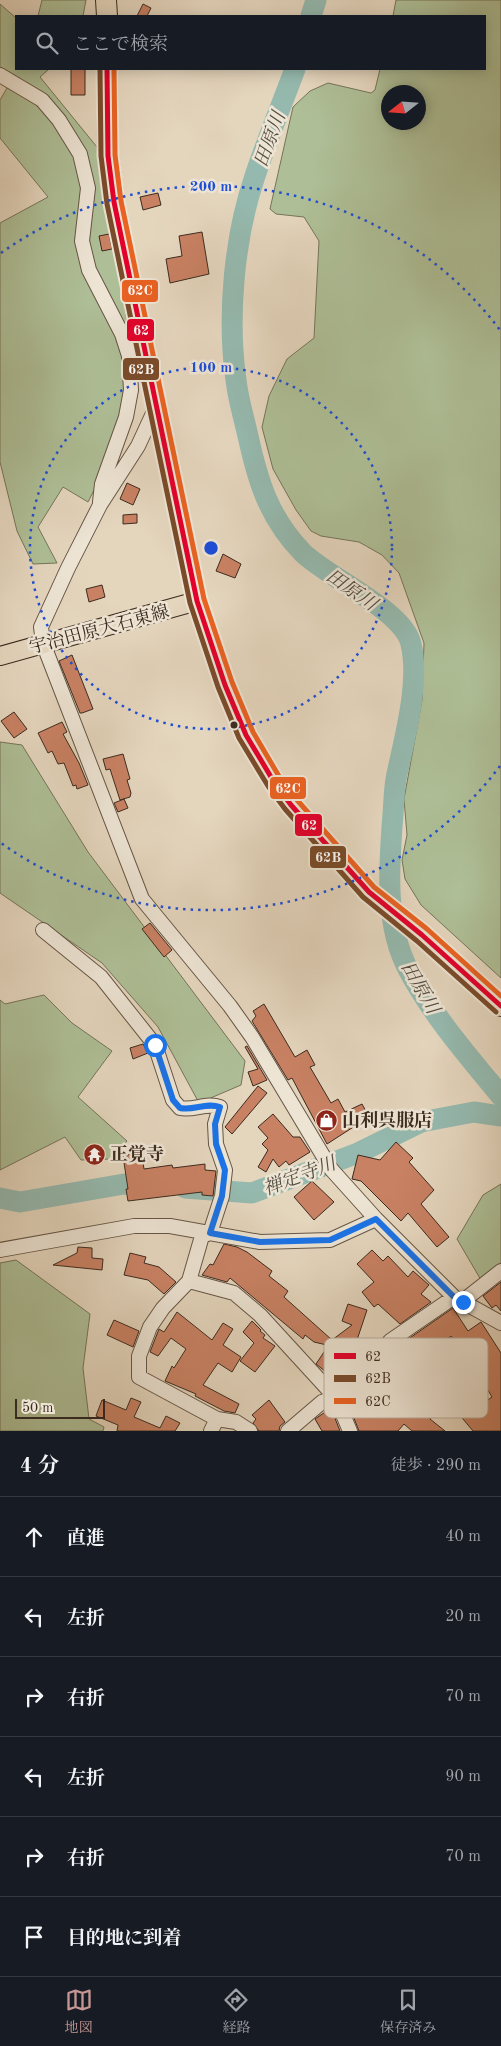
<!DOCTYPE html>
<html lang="ja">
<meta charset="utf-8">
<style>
:root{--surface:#171b24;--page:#242831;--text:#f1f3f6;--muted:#9ea1a6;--line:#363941;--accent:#c59692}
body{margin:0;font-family:"Old Standard TT","Noto Serif JP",serif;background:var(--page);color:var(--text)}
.compass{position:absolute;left:381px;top:85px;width:45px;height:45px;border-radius:50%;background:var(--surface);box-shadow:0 2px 12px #0003;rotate:253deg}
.scale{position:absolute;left:15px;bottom:12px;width:90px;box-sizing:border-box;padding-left:5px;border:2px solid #3c2b1f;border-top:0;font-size:14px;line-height:18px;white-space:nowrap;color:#3c2b1f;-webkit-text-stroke:4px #ede4d4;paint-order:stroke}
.stop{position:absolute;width:15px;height:15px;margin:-11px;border:4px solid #1a73e8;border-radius:50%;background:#fff}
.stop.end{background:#1a73e8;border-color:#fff;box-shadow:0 1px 5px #0008}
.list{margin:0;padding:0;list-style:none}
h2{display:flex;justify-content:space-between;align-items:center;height:65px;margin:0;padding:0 20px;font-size:21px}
h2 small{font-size:16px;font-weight:400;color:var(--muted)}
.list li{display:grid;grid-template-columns:32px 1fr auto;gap:15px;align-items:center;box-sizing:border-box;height:80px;padding:0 20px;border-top:1px solid var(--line)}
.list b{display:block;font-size:19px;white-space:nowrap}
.list em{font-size:16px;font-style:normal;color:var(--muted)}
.icon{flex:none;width:28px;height:28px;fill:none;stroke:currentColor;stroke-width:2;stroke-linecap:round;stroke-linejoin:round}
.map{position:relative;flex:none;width:501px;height:1431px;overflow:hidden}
.search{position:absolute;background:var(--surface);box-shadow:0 2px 12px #0003;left:15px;right:15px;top:15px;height:55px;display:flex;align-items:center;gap:12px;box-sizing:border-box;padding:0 18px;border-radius:0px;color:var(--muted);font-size:19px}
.sheet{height:545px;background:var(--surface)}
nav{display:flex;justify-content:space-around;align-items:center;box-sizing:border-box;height:70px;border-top:1px solid var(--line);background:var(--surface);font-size:14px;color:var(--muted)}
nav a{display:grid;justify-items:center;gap:2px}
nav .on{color:var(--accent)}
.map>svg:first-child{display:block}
.green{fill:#aebe96;stroke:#75745a;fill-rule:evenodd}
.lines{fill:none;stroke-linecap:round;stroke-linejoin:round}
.river{stroke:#95b9ae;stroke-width:21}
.building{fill:#c88163;stroke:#3c2b1f}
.minor-casing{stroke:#665646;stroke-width:16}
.major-casing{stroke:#3c2b1f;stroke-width:20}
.highway-casing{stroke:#3c2b1f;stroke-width:22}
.minor{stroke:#ede4d4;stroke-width:14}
.major{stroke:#e4d5bd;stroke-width:18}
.highway{stroke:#e4d5bd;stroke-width:20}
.bus-1-casing{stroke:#ede4d4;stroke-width:9}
.bus-2-casing{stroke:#ede4d4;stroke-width:9}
.bus-3-casing{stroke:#ede4d4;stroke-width:9}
.bus-1{stroke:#e4002b;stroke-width:5}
.bus-2{stroke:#7a4b2a;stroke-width:5}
.bus-3{stroke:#e96222;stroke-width:5}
.route{stroke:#1a73e8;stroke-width:6}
.ring{fill:none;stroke:#1d4ed8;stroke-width:2.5;stroke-dasharray:2.5 5}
.bus-dot{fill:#3c2b1f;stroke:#ede4d4;stroke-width:2}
.labels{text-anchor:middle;stroke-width:5;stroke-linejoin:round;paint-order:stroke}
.street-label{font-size:18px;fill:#3c2b1f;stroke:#ede4d4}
.poi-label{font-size:18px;font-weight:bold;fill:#3c2b1f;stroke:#ede4d4;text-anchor:start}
.water-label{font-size:19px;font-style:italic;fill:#524e43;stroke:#ede4d4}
.key{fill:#ede4d4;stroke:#b8ac9e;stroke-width:1}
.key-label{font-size:14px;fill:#3c2b1f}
.centre{fill:#1d4ed8;stroke:#ede4d4;stroke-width:2.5}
.ring-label{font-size:15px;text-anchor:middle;font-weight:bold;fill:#1d4ed8;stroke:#ede4d4;stroke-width:5;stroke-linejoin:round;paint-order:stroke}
.line-badge{stroke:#ede4d4;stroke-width:2}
.badge-label{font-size:14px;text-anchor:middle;font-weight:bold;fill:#fff}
</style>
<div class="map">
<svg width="501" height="1431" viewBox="0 0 501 1431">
<rect width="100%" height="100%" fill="#e4d5bd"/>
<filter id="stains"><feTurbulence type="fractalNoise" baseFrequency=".004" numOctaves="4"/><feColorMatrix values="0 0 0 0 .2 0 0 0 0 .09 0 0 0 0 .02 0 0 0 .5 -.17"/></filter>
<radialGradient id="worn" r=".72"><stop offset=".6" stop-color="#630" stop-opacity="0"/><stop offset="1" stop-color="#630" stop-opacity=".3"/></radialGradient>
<path class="green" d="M42,0H86L83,16H38Z
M396,0H501V978L421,905L405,879L402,860L407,835L404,799L422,700L424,643L399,573L382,555L359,542L321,536L311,531L296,510L273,469L262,427L269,396L287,359L314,338L319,241L304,217L276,214L270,209L293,107L310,91L328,83L371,93L375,90L380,69H485V16H393ZM388,92H418V122H388Z
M0,4L16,18V69H49L40,77L101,152L127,322L133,413L88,502L63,487L38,527L57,563L33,564L17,531L0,462V223L48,197L0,138V100L7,88L0,76Z
M0,742L22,745L88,852L245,1061L241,1085L199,1103L158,1027L102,963L0,893Z
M44,995L72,1023L112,1051L78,1097L127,1141L111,1159L81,1160L65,1137L0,1170V1000L5,1004Z
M501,1184V1263L481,1280L457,1239L483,1195Z
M16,1260L90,1314L83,1368L89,1419L104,1427L103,1431H0V1263Z"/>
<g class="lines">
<path class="river" d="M311,16L316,0
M295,69C282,104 267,140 255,176C234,237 227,317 236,380C238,399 244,418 248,436C258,482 269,518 303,553C329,578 404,611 411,644C420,682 405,736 397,774C394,787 394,801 393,814C389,865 384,925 409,971C434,1017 468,1056 501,1096
M185,1188L252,1193L358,1153L421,1122L474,1112L501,1116
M0,1198L20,1202L124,1184L155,1186"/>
</g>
<path class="building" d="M143,4L151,8L147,16H137Z
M71,69H85V95H71Z
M158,193L161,205L143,210L140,197Z
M202,232L209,274L170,283L166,259L182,256L179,236Z
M109,234L112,249L102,251L99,236Z
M127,483L140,489L133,505L120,499Z
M137,514V523L123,524V515Z
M223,554L241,564L235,578L216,571Z
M102,585L105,597L89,602L86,589Z
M72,655L93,709L82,713H80L59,661Z
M14,712L27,729L14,738L1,721Z
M62,722L67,732L63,734L79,763L88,785L77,789L76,785L73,786L64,763L58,764L52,751L48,753L38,733Z
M123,754L130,779L127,780L131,793L130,797L120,800L110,769L106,770L103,759Z
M124,799L128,808L118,812L114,803Z
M150,923L172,950L164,957L142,929Z
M264,1004L295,1057L307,1050L315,1065L310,1067L331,1103L338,1099L345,1112L362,1104L369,1117L327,1144L292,1078L288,1080L252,1021L256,1016L253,1011Z
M143,1044L148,1053L133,1059L130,1048Z
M247,1046L267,1080L253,1086L248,1072L258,1069L245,1047Z
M258,1086L267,1093L232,1134L225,1127Z
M273,1114L293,1137H300L310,1152L289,1165L286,1161L279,1167L273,1159L266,1172L258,1167L268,1150L262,1144L268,1138L258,1127Z
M396,1142L413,1158L409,1162L434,1190L421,1204L449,1237L437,1247L408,1213L401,1221L361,1181L352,1179L358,1155L380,1160Z
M137,1153V1157L142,1156L144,1169L172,1165L173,1168L205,1164V1170L216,1171L213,1196L202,1195V1192L128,1201L126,1189H128L123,1156Z
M312,1181L334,1202L314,1220L294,1197Z
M224,1244L237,1247L247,1252L272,1271L269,1276L288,1291L284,1297L332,1340L352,1325L342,1321L348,1304L367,1310L357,1340L372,1344L370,1353L369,1355L314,1342L305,1335L303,1339L230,1278L227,1282L202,1275L210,1264L213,1265Z
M78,1247L92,1248V1258L103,1259L102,1270L53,1265L77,1253Z
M372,1250L383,1261L388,1256L408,1277L413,1271L429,1285L421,1294L431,1302L400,1324L378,1304L374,1307L362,1292L374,1282L357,1264Z
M130,1253L146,1257L144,1263L159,1267L176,1282L164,1294L148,1280L124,1275Z
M501,1282V1311L496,1305L492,1308L483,1296Z
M453,1308L468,1331L481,1322L501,1353V1431H473L448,1401L456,1394L470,1412L492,1397L469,1358L467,1359L460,1347L458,1348L451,1336L433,1352L421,1338L410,1354L401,1347L404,1342Z
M177,1312L212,1340L223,1323L233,1329L223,1345L241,1357L232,1372L218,1363L203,1385L239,1404L235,1413L224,1411L195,1396L196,1394L165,1381L172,1366L174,1368L186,1349L171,1338L158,1356L150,1352L159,1329L164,1332Z
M114,1320L139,1331L133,1347L107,1335Z
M252,1321L261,1330L260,1331L265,1335L263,1338L275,1346L255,1372L240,1361L254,1343L243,1332Z
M328,1346L367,1372L364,1376L338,1387L334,1383L336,1380L316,1364Z
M398,1389L431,1417L430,1419L445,1431H412L404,1424L398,1431H359L348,1403L361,1397L368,1414L372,1408L379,1413Z
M131,1398L141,1402L134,1417L160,1428L166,1416L180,1423L175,1431H117L118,1425L96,1416L102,1400L126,1410Z
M269,1400L285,1422L280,1426L279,1431H259L253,1423L256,1419L252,1415Z
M331,1408L340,1431H322L315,1419Z"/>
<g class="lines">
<defs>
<path id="minor" d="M0,75L42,100L59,120L80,154L88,188L82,241L89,270L122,334L129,356L131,390L126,417L102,484L100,502
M156,407L138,446L100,505L68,568L41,627L43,643L142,899L230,1006L252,1037L331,1169L376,1219
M43,930L101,977L155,1045L173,1100L180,1108C194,1111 206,1102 220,1107L215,1124L216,1144L225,1170L222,1196L210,1233L202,1236L189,1281L163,1308L150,1327L139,1356V1377L217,1419L236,1422L250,1431
M0,1250L134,1226H170L260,1242L330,1240L376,1219L454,1297L501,1323
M189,1281L234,1293L260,1315L336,1398L350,1431
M463,1301L501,1271
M211,1431L217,1419
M288,1431L322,1402L352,1392L383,1376L390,1341L454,1297"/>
<path id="major" d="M0,656L197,601"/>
<path id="highway" d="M106,0L107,16
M107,69L108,156L114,202L197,601L225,685L246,735L274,782L291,805L369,892L422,935L501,1006"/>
</defs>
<use href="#minor" class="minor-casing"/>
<use href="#major" class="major-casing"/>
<use href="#highway" class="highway-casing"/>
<use href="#minor" class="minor"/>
<use href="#major" class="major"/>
<use href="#highway" class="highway"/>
<defs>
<path id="bus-1" d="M107,69L108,156L114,202L197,601L225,685L246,735L274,782L291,805L369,892L422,935L501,1006"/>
<path id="bus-2" d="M100,69L101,156L107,204L190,603L218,687L239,738L268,786L285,809L363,897L417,941L496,1012"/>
<path id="bus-3" d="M114,69L115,155L121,201L204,599L232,682L253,732L280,778L297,800L374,887L427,929L501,996"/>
</defs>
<use href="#bus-1" class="bus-1-casing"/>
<use href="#bus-2" class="bus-2-casing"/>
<use href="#bus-3" class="bus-3-casing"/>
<use href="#bus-1" class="bus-1"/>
<use href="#bus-2" class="bus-2"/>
<use href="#bus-3" class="bus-3"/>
</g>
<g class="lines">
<path class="route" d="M155,1045L173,1100L180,1108C194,1111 206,1102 220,1107L215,1124L216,1144L225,1170L222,1196L210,1233L260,1242L330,1240L376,1219L454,1297L463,1302"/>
</g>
<g class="ring">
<circle cx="211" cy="548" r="181"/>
<path d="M500 766A362 362 0 0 1 1 843M1 253A362 362 0 0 1 500 330"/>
</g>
<defs>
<symbol id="shop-disc" viewBox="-11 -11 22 22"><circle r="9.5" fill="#8f2418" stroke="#ede4d4"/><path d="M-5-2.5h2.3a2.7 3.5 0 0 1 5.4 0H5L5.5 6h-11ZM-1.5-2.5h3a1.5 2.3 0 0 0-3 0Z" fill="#fff"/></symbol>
<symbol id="temple-disc" viewBox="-11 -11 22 22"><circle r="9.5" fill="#8f2418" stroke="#ede4d4"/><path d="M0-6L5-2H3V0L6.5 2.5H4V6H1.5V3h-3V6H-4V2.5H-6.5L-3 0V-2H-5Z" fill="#fff"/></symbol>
</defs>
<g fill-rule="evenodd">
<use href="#shop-disc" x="314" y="1108" width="25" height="25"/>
<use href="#temple-disc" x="82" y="1142" width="25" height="25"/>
</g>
<circle class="bus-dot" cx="234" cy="725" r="4.5"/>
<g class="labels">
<g class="street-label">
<text transform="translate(99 629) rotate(-15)" y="6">宇治田原大石東線</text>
</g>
<g class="poi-label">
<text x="342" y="1126">山利呉服店</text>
<text x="110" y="1160">正覚寺</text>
</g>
<g class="water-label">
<text transform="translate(269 139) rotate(-70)" y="7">田原川</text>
<text transform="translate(352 589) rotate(35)" y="7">田原川</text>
<text transform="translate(421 987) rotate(60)" y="7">田原川</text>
<text transform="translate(299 1175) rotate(-21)" y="7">禅定寺川</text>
</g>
</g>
<rect x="324" y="1338" width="164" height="80" rx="8" class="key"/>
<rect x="334" y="1353" width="22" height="6" fill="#e4002b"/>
<rect x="334" y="1375" width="22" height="7" fill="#7a4b2a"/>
<rect x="334" y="1398" width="22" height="6" fill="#e96222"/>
<g class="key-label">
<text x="365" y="1361">62</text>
<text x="365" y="1383">62B</text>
<text x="365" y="1406">62C</text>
</g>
<circle cx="211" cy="548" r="8" class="centre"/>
<g class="ring-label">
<text x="211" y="191">200 m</text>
<text x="211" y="372">100 m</text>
</g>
<g class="line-badge">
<rect x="121" y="279" width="38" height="24" rx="5" fill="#e96222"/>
<rect x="126" y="318" width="29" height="24" rx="5" fill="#e4002b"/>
<rect x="122" y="357" width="38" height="24" rx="5" fill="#7a4b2a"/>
<rect x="269" y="776" width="38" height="24" rx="5" fill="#e96222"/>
<rect x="294" y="813" width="29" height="24" rx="5" fill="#e4002b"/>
<rect x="309" y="845" width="38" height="24" rx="5" fill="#7a4b2a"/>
</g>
<g class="badge-label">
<text x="140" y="295">62C</text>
<text x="141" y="335">62</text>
<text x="141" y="374">62B</text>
<text x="288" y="793">62C</text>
<text x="309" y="830">62</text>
<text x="328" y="862">62B</text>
</g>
<rect width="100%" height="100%" filter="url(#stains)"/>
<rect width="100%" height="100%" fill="url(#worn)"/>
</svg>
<svg class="compass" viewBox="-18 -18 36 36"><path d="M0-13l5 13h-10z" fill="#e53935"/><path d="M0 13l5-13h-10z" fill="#9ea1a6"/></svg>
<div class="scale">50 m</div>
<div class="stop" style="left:155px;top:1045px"></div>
<div class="stop end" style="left:463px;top:1302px"></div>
<div class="search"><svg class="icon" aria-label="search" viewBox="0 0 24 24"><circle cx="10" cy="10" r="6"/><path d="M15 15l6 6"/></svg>ここで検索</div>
</div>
<section class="sheet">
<h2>4 分<small>徒歩 · 290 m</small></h2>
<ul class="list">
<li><svg class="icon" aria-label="ahead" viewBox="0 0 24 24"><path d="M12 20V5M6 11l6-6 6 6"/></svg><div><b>直進</b></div><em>40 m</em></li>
<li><svg class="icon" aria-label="left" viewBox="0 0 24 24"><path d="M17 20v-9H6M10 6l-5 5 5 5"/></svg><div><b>左折</b></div><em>20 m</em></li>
<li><svg class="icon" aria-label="right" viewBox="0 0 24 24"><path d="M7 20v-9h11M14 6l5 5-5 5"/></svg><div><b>右折</b></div><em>70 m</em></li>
<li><svg class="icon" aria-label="left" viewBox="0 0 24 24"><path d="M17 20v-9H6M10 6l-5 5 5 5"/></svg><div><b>左折</b></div><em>90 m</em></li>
<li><svg class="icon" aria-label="right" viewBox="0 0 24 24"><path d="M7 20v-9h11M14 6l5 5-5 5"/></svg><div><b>右折</b></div><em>70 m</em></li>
<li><svg class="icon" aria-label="arrive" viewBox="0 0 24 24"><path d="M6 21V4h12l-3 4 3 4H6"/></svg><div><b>目的地に到着</b></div></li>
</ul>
</section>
<nav>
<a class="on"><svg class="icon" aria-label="map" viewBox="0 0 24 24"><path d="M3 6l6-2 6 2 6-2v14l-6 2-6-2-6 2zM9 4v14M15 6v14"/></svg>地図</a>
<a><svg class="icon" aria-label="directions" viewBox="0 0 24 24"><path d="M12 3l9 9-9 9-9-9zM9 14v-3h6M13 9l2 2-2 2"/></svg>経路</a>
<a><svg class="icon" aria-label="saved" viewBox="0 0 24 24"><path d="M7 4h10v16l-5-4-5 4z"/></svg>保存済み</a>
</nav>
